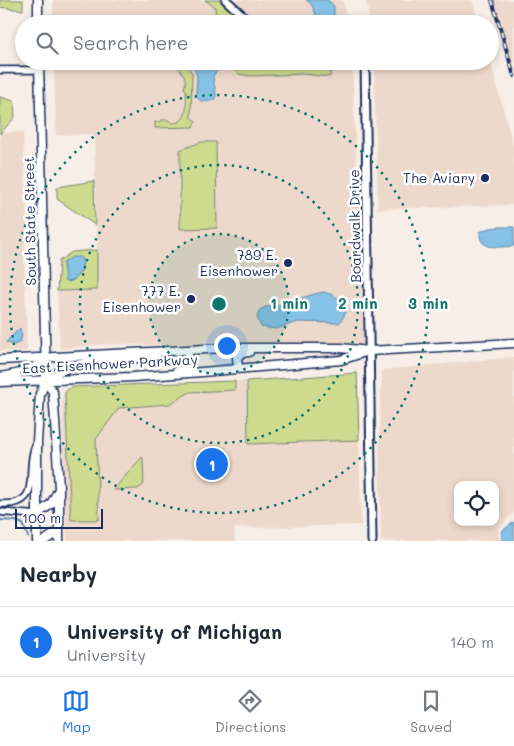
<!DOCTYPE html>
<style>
:root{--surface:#fff;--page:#f2f2f3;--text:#1f2937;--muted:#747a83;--line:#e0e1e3;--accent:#1a73e8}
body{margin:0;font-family:Mali,sans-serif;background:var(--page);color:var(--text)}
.controls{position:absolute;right:15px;bottom:15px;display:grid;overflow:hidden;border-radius:10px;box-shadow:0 2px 8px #0003}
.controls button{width:45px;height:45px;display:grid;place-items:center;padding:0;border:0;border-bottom:1px solid var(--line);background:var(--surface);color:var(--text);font:25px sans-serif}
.scale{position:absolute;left:15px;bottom:12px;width:88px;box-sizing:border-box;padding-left:5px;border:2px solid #1b2f5e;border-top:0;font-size:14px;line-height:18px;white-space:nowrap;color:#1b2f5e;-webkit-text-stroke:4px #fff;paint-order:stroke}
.you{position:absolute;left:226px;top:345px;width:18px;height:18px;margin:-12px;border:4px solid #fff;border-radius:50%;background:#1a73e8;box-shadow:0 0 0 8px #1a73e833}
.badge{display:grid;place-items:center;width:32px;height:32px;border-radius:50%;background:var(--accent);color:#fff;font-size:16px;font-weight:700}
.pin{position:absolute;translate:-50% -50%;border:2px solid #fff;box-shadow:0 1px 5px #0006}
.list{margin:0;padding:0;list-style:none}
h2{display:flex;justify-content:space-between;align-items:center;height:65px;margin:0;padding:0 20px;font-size:21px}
h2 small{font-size:16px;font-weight:400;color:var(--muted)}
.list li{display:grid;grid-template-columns:32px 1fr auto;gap:15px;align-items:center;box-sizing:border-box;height:70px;padding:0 20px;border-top:1px solid var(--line)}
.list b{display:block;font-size:19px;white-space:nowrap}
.list p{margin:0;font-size:16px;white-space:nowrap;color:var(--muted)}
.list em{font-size:16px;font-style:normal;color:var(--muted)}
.icon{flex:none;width:28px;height:28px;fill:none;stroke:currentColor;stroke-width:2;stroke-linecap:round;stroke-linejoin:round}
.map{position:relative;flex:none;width:514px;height:541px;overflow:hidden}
.search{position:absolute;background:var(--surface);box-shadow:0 2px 8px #0003;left:15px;right:15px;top:15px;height:55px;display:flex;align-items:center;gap:12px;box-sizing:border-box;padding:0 18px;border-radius:28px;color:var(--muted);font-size:19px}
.sheet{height:135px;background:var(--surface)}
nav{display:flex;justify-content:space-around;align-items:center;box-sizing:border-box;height:70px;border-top:1px solid var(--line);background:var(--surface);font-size:14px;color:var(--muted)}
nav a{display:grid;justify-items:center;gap:2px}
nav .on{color:var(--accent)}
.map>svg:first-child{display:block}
.built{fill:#edd9cb;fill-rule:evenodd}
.green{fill:#cedb8e;stroke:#748576}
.water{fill:#86c2e6;stroke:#5b87b0}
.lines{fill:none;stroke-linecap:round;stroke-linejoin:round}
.stream{stroke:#5b87b0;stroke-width:2}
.minor-casing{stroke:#1b2f5e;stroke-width:9}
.tertiary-casing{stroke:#1b2f5e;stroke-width:11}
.secondary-casing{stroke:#1b2f5e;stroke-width:11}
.minor{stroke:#fff;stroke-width:5.5}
.tertiary{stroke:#fff;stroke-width:7}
.secondary{stroke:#fff;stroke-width:8}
.rail-casing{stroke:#1b2f5e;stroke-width:4}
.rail{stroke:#fff;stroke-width:2;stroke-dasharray:5.5;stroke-linecap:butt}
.ring{fill:none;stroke:#0f766e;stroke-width:2.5;stroke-dasharray:2.5 5}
.poi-dot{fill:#1b2f5e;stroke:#fff;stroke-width:2}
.labels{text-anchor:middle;stroke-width:5;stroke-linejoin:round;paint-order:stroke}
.poi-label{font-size:14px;fill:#1b2f5e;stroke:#fff;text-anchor:end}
.street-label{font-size:14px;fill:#1b2f5e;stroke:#fff}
.centre{fill:#0f766e;stroke:#fff;stroke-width:2.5}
.ring-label{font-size:15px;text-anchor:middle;font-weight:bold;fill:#0f766e;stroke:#fff;stroke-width:5;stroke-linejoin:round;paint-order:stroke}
</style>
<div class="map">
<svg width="514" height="541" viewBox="0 0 514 541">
<rect width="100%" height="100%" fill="#f7eee7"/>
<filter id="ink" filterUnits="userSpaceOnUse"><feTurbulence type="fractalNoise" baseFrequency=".02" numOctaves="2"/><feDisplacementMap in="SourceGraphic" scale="10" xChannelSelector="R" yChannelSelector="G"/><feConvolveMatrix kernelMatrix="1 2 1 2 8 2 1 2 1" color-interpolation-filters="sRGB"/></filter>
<g filter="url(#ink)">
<path class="built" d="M53,0H343L348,24H53Z
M366,0H472L479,24H370Z
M494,0H514V68Z
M490,60L514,149V205L378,209L374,61H490Z
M54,61H352L364,348L106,344L60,349L57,291L97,290V250L94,134L56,135Z
M23,132L27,226L24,253L27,351H0V133Z
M514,357V512L499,527L500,541H381L379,443L382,370ZM458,485H495V522H458Z
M358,374L361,525L235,528V541H67L62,404V396L65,390L71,388L229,382Z"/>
<path class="green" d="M0,0H23V10L0,7Z
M205,0H219L245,24H216L215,7Z
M170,61H184L192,73L191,118L196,121L193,127L155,128V122H161V120H169L172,123C190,123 186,103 186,90L184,88C189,75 179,69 170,61Z
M229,61H331L330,77L303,74L250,76L239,74L230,65Z
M0,97L14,101L15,117L0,134Z
M201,142H216L217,228L180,229V150Z
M94,181L95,225L57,199V187Z
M97,250V290L57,291L59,261L72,252Z
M357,373L359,440L248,444L247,381Z
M235,381V390L190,392L169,404L119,408L96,439L99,520H71L65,393L70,387Z
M142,457L143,458L144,484L138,489L113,490Z"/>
<path class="water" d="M306,0H328L334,6V21L332,24C309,24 321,9 306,0Z
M191,61H221L220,67L213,76C213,89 225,104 201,101L196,96L197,76Z
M514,227V246C501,247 478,251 480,232C489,226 503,227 514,227Z
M72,257H80L83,261L81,272L72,281L65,282L63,263Z
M323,292C340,296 355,305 339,323L298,322L276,329L261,327L257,317L260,310C272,303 273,307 283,304C297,300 309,295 323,292Z
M20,328L22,336L20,342L14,345L6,342Z
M514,522V541H501L503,530Z"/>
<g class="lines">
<path class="stream" d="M0,520L16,521L23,524L28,537"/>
<defs>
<path id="minor" d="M0,70H39
M0,504C46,506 23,471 36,444
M0,512L36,515"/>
<path id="tertiary" d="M226,0L252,24
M365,61L372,541"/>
<path id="secondary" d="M38,0V24
M0,360L225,348H341L369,351L514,343
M238,369L237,357L242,353L249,352
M177,371L186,369L189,365L188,350
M0,377C17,374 34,372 45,358
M46,381L53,392L55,421L59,488V541
M46,381C74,354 122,365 157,354
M0,382L133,377L202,372L341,360L365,352
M36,515L51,504L58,491
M37,541V442L40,394L46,381L39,61
M44,541L59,531"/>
</defs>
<use href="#minor" class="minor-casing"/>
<use href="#tertiary" class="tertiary-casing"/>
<use href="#secondary" class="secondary-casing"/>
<use href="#minor" class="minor"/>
<use href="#tertiary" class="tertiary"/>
<use href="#secondary" class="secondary"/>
<defs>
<path id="rail" d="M492,0L514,76"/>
</defs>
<use href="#rail" class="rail-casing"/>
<use href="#rail" class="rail"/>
</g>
</g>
<circle cx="219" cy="304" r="70" fill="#0f766e" fill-opacity=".12"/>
<g class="ring">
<circle cx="219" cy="304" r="70"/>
<circle cx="219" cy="304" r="139"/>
<circle cx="219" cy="304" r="209"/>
</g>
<g class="poi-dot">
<circle cx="485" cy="178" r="5"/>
<circle cx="288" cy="263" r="5"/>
<circle cx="191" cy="299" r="5"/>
</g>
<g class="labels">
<g class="poi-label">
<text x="475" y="183">The Aviary</text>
<text x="278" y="260">789 E.<tspan x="278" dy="16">Eisenhower</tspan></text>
<text x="181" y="296">777 E.<tspan x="181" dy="16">Eisenhower</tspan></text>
</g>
<g class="street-label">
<text transform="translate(30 221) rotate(-91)" y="5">South State Street</text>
<text transform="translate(355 226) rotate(-91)" y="5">Boardwalk Drive</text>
<text transform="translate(110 364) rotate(-3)" y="5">East Eisenhower Parkway</text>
</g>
</g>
<circle cx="219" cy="304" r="8" class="centre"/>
<g class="ring-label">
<text x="289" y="309">1 min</text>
<text x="358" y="309">2 min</text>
<text x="428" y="309">3 min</text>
</g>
</svg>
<div class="controls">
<button><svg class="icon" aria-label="locate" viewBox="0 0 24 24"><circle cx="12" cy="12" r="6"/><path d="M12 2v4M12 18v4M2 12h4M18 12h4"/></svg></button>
</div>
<div class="scale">100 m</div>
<div class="you"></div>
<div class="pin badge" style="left:212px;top:464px">1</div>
<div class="search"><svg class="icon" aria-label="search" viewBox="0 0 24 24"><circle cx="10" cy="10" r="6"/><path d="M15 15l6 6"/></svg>Search here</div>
</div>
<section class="sheet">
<h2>Nearby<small></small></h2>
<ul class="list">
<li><span class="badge">1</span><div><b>University of Michigan</b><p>University</p></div><em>140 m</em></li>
</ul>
</section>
<nav>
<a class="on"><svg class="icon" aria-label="map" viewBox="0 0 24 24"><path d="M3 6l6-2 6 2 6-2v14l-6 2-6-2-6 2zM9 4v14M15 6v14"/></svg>Map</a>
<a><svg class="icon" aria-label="directions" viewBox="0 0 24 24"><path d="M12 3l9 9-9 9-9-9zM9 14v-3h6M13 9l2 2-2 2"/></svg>Directions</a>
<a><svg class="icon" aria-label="saved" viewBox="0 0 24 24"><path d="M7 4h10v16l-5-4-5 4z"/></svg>Saved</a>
</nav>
